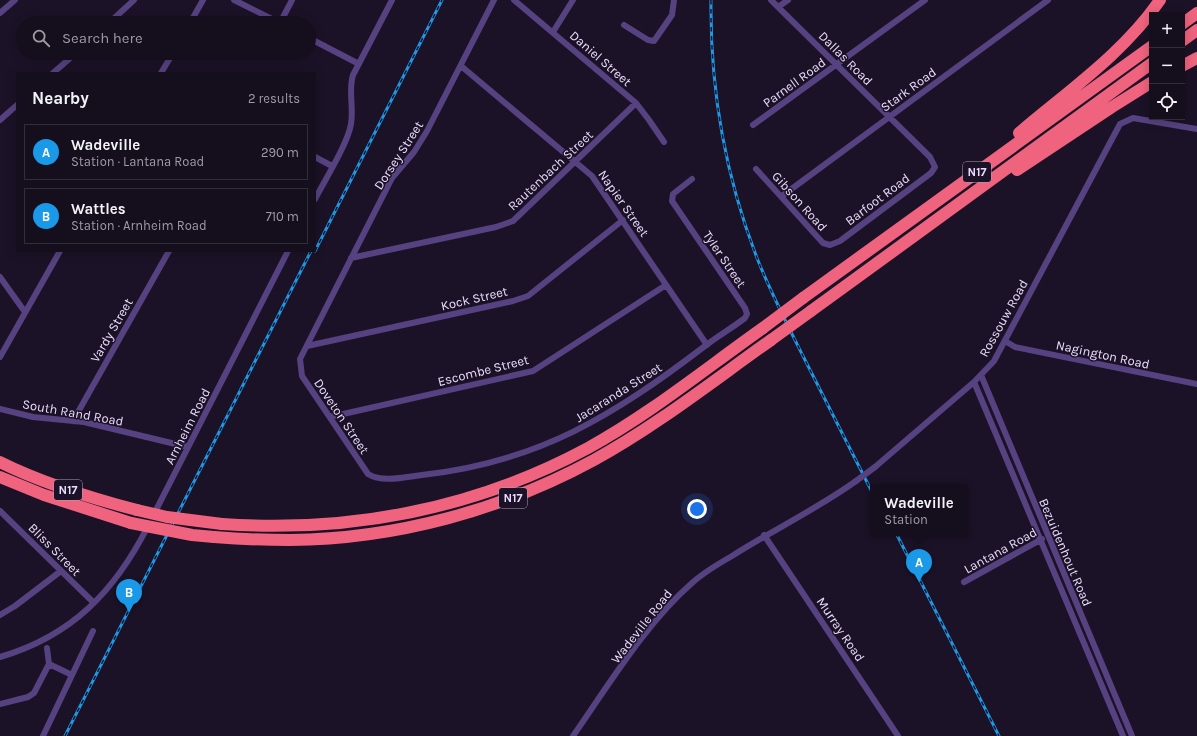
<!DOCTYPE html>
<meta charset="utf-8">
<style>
:root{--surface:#150e1d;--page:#221c2a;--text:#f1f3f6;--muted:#9d9ca4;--line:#342e3b;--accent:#1b99e9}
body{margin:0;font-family:Karla,sans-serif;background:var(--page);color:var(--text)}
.controls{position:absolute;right:12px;top:12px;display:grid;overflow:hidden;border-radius:0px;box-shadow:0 2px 10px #0003}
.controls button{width:36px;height:36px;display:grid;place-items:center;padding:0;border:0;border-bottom:1px solid var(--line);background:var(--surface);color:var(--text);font:20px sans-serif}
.you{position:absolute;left:697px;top:509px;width:14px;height:14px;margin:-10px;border:3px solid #fff;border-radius:50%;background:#1a73e8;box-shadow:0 0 0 6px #1a73e833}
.badge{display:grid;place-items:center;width:26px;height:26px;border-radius:50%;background:var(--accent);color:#fff;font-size:13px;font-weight:700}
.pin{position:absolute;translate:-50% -33px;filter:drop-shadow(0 1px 2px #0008)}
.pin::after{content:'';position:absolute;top:21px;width:14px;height:12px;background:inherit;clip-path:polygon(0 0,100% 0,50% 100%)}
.popup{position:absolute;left:870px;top:484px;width:98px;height:52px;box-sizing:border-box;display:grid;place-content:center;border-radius:0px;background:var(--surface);filter:drop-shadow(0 1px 3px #0005);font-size:13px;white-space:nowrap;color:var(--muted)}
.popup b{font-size:15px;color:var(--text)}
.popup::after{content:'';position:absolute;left:50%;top:100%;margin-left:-8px;border:8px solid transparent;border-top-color:var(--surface)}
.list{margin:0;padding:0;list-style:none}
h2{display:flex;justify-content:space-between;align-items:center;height:52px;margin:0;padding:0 16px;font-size:17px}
h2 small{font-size:13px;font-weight:400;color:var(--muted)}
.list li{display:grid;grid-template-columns:26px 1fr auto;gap:12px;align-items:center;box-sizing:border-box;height:56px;margin:0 8px 8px;padding:0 8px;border:1px solid var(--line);border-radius:0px}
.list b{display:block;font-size:15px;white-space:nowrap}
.list p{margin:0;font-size:13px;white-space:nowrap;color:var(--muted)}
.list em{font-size:13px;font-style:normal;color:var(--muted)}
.icon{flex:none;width:22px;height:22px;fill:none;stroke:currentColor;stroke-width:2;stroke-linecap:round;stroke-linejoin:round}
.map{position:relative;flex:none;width:1197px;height:736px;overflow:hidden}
.search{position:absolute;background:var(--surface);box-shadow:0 2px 10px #0003;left:16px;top:16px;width:300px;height:44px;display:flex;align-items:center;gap:10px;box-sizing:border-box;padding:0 14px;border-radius:22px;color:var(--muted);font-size:15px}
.panel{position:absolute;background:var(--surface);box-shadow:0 2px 10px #0003;left:16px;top:72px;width:300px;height:180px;border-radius:0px}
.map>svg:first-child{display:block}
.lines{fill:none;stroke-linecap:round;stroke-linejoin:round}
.street{stroke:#574281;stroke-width:6}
.highway{stroke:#f0637e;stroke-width:12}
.rail-casing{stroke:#1b99e9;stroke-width:3}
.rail{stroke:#1c1227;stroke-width:1.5;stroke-dasharray:4.5;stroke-linecap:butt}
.street-bridge{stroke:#574281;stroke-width:6}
.highway-bridge{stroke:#f0637e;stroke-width:12}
.labels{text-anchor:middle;stroke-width:3;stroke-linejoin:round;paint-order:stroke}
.shield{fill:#1c1227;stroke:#ac9fbc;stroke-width:1}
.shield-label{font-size:12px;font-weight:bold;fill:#e9dcfc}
.street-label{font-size:13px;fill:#e9dcfc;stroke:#1c1227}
</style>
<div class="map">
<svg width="1197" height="736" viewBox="0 0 1197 736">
<rect width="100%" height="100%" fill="#1c1227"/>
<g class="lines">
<path class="street" d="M234,0L280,23
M494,0L427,131L414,152L392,178L300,359L302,376L368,474C382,483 406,477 422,475C539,462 613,416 705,346C718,336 732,328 745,318L747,314L745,308L672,201L673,194L692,179
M514,0L636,103L649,120L664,142
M778,7L788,0
M0,13L15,0
M109,23L134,0
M190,23L203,0
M280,23L292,0
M624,25L648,40L654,41L672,15L674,0
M553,32L573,0
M309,38L359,64
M461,66L592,176L707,345
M53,73L76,53
M161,73L173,53
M0,120L17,105
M753,125L925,0
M315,157L332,166
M756,169L823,243L830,245L840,241L931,173L935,167L930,157L771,0
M782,196L1048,0
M315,199C325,180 348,143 351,124C354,107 348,91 353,75L392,0
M351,258L496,227L513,221L636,103
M0,277L25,312
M1005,341L1015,347L1197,384
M307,346L513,301L528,296L623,220
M0,357L60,251
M981,375L1132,736
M974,382L1123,736
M0,409L33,417L84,422L188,447
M330,417L533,371L666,285
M73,421L169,251
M875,467L974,382L994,361L1120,124L1133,118L1197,129
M0,511L94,603
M153,516L288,251
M764,535L898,736
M964,582L1042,539
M0,615L15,606L61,571
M0,657C72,636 115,591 148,526
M49,664L72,675
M0,704L28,697L34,693L49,664L47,648
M43,736L93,631
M573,736C608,686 646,623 692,583C704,572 718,564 732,556C773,530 817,509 856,481"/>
<path class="highway" d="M1182,24L1197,13
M1182,41L1197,30
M1182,66L1197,58
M1019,133C1067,92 1124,53 1160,0
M1017,170L1112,107L1152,82
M803,298L1152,46
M811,311L1152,63
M0,462C44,484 91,498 137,510
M0,477L44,495L131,523
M222,524C350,533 475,509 588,448C650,414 705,369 763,328
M214,537C240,539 265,540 290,540C396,539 502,510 594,460C656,426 713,381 771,340"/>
<defs>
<path id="rail" d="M711,0C710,88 725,175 757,258C770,291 787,324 803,356C826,402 850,448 873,494
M315,251L442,0
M896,533L999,736
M65,736L311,251"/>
</defs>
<use href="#rail" class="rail-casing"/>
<use href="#rail" class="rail"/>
<path class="street-bridge" d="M856,481L875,467"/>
<path class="highway-bridge" d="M763,328L803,298
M771,340L811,311
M137,510L167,517L222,524
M131,523L192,535L214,537"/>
</g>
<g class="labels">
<g class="shield">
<rect x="963" y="162" width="28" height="20" rx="3"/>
<rect x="54" y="480" width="28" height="20" rx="3"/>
<rect x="499" y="488" width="28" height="20" rx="3"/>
</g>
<g class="shield-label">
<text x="977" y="176">N17</text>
<text x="68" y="494">N17</text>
<text x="513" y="502">N17</text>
</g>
<g class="street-label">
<text transform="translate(601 58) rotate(41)" y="5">Daniel Street</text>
<text transform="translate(846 58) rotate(45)" y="5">Dallas Road</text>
<text transform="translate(794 82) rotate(-36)" y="5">Parnell Road</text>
<text transform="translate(908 89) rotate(-36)" y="5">Stark Road</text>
<text transform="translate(398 155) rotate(-57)" y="5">Dorsey Street</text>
<text transform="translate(550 170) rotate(-43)" y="5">Rautenbach Street</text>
<text transform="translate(877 199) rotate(-37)" y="5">Barfoot Road</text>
<text transform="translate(800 201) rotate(48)" y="5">Gibson Road</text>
<text transform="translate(624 203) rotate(55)" y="5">Napier Street</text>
<text transform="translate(725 259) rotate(56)" y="5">Tyler Street</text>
<text transform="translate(474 298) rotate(-13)" y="5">Kock Street</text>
<text transform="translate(1003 318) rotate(-61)" y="5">Rossouw Road</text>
<text transform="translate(111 330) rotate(-60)" y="5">Vardy Street</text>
<text transform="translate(1103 354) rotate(12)" y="5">Nagington Road</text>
<text transform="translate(483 370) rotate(-14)" y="5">Escombe Street</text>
<text transform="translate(618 392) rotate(-32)" y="5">Jacaranda Street</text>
<text transform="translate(73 412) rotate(10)" y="5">South Rand Road</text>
<text transform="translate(342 416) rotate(56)" y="5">Doveton Street</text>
<text transform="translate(187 426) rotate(-63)" y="5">Arnheim Road</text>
<text transform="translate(55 549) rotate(45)" y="5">Bliss Street</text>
<text transform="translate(1000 550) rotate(-29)" y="5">Lantana Road</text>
<text transform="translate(1066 552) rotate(67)" y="5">Bezuidenhout Road</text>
<text transform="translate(641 626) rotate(-52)" y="5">Wadeville Road</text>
<text transform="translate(841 629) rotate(56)" y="5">Murray Road</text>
</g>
</g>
</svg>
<div class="controls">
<button>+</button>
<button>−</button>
<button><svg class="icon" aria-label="locate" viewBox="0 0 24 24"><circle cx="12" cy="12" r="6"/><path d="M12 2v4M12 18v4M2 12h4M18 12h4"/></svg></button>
</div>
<div class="you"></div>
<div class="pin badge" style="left:919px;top:582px">A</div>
<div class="popup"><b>Wadeville</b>Station</div>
<div class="pin badge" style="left:129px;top:612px">B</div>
<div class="search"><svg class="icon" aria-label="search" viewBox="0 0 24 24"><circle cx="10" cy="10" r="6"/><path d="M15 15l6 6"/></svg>Search here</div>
<section class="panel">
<h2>Nearby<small>2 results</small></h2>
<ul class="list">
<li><span class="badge">A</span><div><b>Wadeville</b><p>Station · Lantana Road</p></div><em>290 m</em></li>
<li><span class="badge">B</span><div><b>Wattles</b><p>Station · Arnheim Road</p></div><em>710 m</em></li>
</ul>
</section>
</div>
